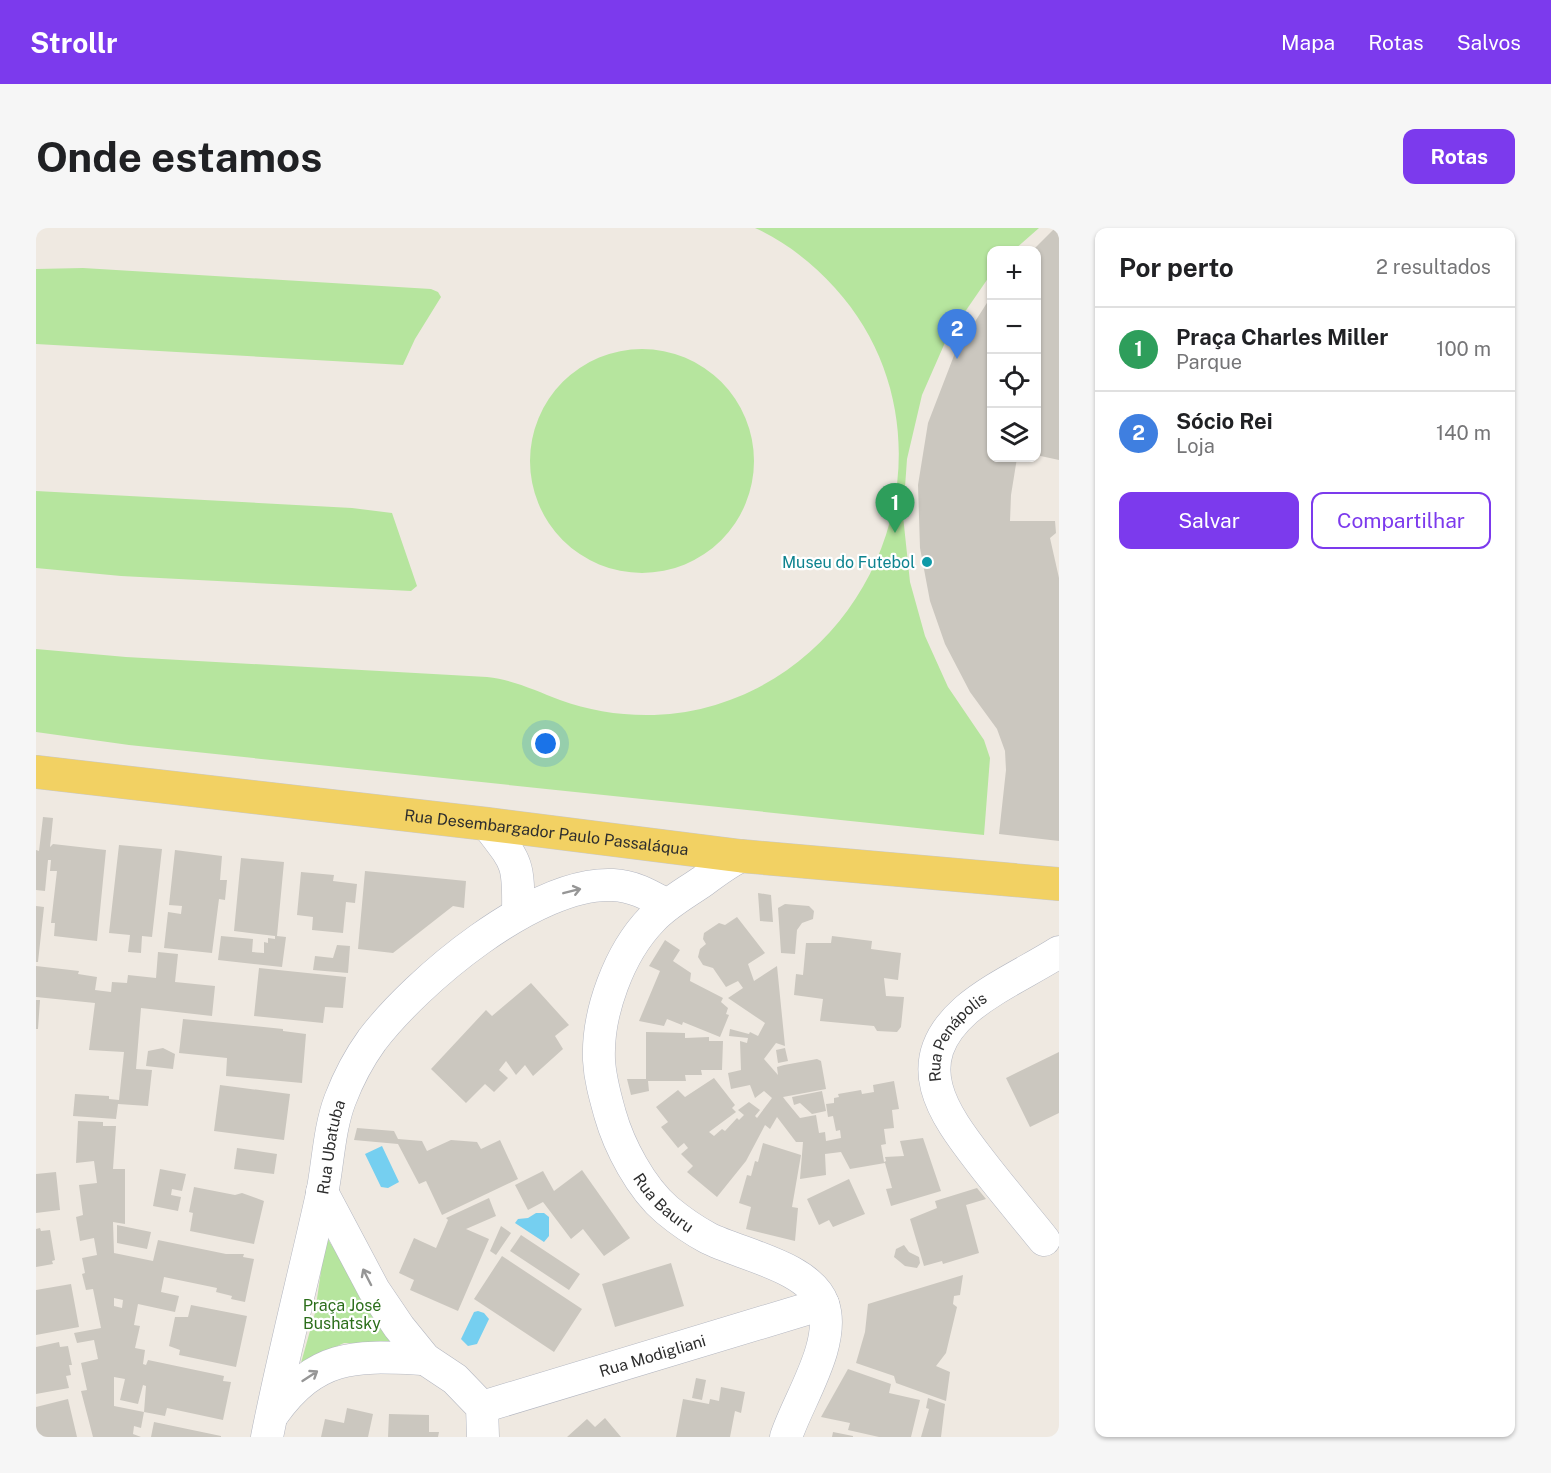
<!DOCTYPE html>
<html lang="pt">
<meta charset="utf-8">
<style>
:root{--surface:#fff;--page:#f6f6f6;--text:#202124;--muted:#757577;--line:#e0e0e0;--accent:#7c3aed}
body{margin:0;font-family:"Public Sans",sans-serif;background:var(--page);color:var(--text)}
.controls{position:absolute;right:18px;top:18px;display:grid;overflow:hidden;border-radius:12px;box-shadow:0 2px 4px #0004}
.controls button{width:54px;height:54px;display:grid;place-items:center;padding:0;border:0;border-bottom:2px solid var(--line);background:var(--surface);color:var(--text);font:30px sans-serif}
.you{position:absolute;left:510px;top:516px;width:21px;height:21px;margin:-15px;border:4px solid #fff;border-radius:50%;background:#1a73e8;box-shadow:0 0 0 9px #1a73e833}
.badge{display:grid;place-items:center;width:39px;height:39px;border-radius:50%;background:var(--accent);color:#fff;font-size:20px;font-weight:700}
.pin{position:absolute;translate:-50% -50px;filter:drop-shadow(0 2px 3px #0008)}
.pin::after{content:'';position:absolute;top:32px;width:21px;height:18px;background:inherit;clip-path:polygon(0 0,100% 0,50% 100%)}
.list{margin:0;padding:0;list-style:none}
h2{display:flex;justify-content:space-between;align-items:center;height:78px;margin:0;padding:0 24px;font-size:26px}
h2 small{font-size:20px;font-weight:400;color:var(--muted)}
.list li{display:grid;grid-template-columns:39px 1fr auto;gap:18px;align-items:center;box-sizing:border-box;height:84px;padding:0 24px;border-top:2px solid var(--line)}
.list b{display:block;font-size:22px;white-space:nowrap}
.list p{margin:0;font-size:20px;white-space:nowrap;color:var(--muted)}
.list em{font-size:20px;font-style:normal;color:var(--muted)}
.actions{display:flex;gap:12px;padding:18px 24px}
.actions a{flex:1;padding:14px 0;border:2px solid var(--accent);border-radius:12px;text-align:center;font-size:21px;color:var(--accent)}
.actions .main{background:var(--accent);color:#fff}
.icon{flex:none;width:33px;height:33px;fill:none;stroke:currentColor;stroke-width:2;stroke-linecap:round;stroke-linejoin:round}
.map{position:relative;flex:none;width:1023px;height:1209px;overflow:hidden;border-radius:12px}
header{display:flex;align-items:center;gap:36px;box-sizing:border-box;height:84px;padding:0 30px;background:var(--accent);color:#fff}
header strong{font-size:28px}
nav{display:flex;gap:33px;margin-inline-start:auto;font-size:21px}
.intro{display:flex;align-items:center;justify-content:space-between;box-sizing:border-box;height:144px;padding:0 36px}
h1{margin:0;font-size:42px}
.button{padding:15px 27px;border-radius:12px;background:var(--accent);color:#fff;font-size:21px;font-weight:700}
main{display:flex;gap:36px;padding:0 36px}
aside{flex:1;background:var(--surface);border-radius:12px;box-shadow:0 2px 4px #0004}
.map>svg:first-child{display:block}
.green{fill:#b6e59e}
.water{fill:#75cff0}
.building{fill:#cbc7bf;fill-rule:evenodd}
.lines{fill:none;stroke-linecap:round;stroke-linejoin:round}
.minor-casing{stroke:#b4b7c1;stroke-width:33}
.primary-casing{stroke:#c9c9c9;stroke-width:34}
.minor{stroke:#fff;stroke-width:32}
.primary{stroke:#f2d163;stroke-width:33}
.oneway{stroke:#969696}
.culture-dot{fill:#0f9aa8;stroke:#fff;stroke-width:2}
.labels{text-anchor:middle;stroke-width:4.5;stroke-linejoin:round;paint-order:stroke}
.culture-label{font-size:16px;fill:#0d838f;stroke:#fff;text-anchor:end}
.street-label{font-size:16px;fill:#2e2e2e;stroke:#fff}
.park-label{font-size:16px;fill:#2c6e1b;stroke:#fff}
</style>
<header>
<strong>Strollr</strong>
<nav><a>Mapa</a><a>Rotas</a><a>Salvos</a></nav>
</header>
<div class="intro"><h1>Onde estamos</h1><a class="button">Rotas</a></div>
<main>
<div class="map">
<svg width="1023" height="1209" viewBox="0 0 1023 1209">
<rect width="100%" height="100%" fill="#efe9e1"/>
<path class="green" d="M719,0H1003L978,22H956L955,46L911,110L886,167L871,231L867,288L874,354L889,408L912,459L948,512L954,530L948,607L93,517L0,504V421L90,429L451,449C478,452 500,463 524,472C570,489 625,492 672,479C853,430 926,200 799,60C776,35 750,14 719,0Z
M47,40L395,61L402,64L405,69L379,111L367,137L0,116V41Z
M494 233a112 112 0 1 1 224 0a112 112 0 1 1-224 0Z
M0,263L316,280L356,285L381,358L375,363L85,348L0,340Z
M290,1008L356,1116L308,1115L265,1135L279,1085Z"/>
<path class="water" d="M346,918L363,954L352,960L345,959L329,926Z
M500,985H508L513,989V1008L508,1014L479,995L482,991L492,990Z
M442,1083L448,1085L453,1091L441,1116L432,1118L425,1111L438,1084Z"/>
<path class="building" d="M1019,0H1023V232L1000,227V22H997Z
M956,67V230H981L975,267L974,293H1019L1020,305L1014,310L1023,350V613L963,606L970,542L969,523L961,501L934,464L909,416L894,373L884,320L882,257L892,195L919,125Z
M7,589L17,590L14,619L17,616L70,622L61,713L18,708L19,695H15L21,643H14L15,632H12L9,663L0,662V622L3,623Z
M83,617L126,621L116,709L106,708L105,725L92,724L94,707L73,705Z
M139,622L186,628L184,652H191L189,672L183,671L176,725L128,720L132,684L145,686L146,678L133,677Z
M205,630L248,634L241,708L250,709L246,739L182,732L185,708L217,711L216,724L228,725V714L232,715V710L239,711V708L198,703Z
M329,643L430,653L428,680L417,678L357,725L322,721Z
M265,644L298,647L297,653L321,656L319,675L310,674L307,705L276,702L277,689L261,687Z
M722,665L735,667L737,694L724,693Z
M749,676L773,678L778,683L777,691L766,695L761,702L759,726L745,725L742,680Z
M0,678L8,679L2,734H0Z
M701,689L729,725L712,736L718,753L741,738L749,818L740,815L728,831L742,847L741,839L748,837L781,831L785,833L790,861L747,869L750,873L764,890L780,887L783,905L789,904L790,913L805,910L804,902L800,903L797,888L792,889L790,876L798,875V870L803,869L802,866L825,862L826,866L838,864L837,857L858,853L863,881L856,882L858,900L848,901L850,916L845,917L848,934L850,933L849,929L868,928L864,913L887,910L905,963L855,978L850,961L856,960L849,935L814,941L805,924L789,926L790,947L764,951L767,914H760L741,889L734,901L729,897L710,933L681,969L651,944L657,938L645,926L652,920L648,915L642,920L625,899L632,894L620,879L642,862L649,869L678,850L699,877L696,880L700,884L673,904L678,908L686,901L689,903L701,890L703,892L708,887L702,882L713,874L724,882L719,888L721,890L736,870L728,863L719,870L714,857L695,861L692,845L705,842L704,813L711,815L712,810L693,808L694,801L713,806L714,804L722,808L729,795L692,770L707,760L702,753L690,759L677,740L667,737L662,729L664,721L670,716L667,711L668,705L683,695L689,697Z
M796,708L836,713L835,721L865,725L862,752L848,750L850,768L868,769L865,799L861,804L841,803L838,798L784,793L787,771L758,767L760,746L767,747L770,715H795Z
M629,712L644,722L637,733L655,745L654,753L687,770L685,774L692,780L690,786L693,787L684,809L647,794L646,797L631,791L628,798L603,793L624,743L613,738Z
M301,717L314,718L312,745L277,742L279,728L297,730Z
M122,724L142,726L139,754L179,758L176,788L105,780L100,841L116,842L112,878L82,876L80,891L37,888L39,866L73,868V871L83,872L88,824L53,822L59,775L0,769V738L43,743L42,746L61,749L59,762L75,764L76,754L91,755L92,747L120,750Z
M223,740L310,749L307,780L289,779L287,795L218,788Z
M495,755L533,797L519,808L527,821L497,848L489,837L480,847L470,833L463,842L472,850L458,864L449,856L430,875L395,841L450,782L456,788Z
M0,772H4L2,801H0Z
M147,791L247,801V803L270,806L266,855L190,848L191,830L143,825Z
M610,804L649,805V810L673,809V813H687L686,842H665L666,847H649L650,853H612L613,863L595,867L591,851H610Z
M127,820L139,826L137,841L110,838L112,823Z
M749,820L752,833L742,835L740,822Z
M1023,824V885L994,899L970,850Z
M184,857L254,866L248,912L178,903Z
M786,863L790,883L776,886L764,875L758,877L756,869Z
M42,893L67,894V898H80L77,941H89V996L77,994L78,1025L117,1033L122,1012L190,1026H208L207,1029L218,1031L209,1074L195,1071L196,1068L180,1064L181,1060L128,1049L125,1064L143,1068L139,1084L102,1076L98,1097L104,1098L99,1120L109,1122L107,1136L110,1137L112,1132L188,1148L187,1153L195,1154L187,1192L131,1180L129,1188L108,1184L110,1158L107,1157L102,1176L84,1172L89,1151L78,1149V1178L108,1184L105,1200L98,1198L97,1206L105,1209H57L45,1163L51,1162L45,1135L62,1131L58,1112L41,1115L38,1105L65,1100L57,1061L50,1062L46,1046L49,1045L46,1030L61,1027L58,1010L44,1013L40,989L47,987L43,957L61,955L58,933L40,935ZM78,1070L87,1072L86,1080L78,1078Z
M321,900L358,903L362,911L386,913L391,923L415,912L441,914L445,921L464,912L482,951L406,987L390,953L383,956L362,916L318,912Z
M727,915L765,927L756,979L762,980L759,1013L710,1001L715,979L703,975L711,947L715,948L719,933L722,934Z
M201,920L241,926L238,946L198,941Z
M124,941L150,946L146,963L136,961L135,967L145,969L142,983L117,978Z
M546,942L594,1010L568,1028L547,1001L535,1011L507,974L492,982L479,957L507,943L518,963Z
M20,944L24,982L0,985V946Z
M813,951L829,986L797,999L793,992L783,997L771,971Z
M158,959L199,967L206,965L228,973L218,1016L154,1003L157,985L153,984Z
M941,960L950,971L930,977L943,1025L907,1036L906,1033L888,1038L874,991L901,980L899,973Z
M453,970L460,988L430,1001L453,1011L422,1083L374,1062L378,1052L363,1045L378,1010L400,1020L412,992L410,990Z
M81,997L115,1004L111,1021L81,1015Z
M465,998L475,1005L460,1027L454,1023Z
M4,1000L5,1003L14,1002L19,1032L16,1033L17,1036L0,1039V1001Z
M485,1007L544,1046L533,1062L474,1023Z
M868,1017L873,1024L883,1029L884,1035L881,1040L869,1038L858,1029L860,1021Z
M466,1028L546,1081L518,1124L438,1071Z
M635,1035L648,1078L579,1099L566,1056Z
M927,1047L924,1067L918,1068L917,1076L921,1079L910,1125L900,1138L914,1144L910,1173L860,1155L858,1148L820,1135L829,1104L832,1076Z
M35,1056L43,1099L0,1107V1062Z
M155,1077L211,1088L200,1139L143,1127L144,1122L133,1118L139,1089H152Z
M23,1114L24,1119L32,1118L36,1137H33L35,1147L30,1148L33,1160L0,1166V1119Z
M812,1141L855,1156L853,1165L884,1172L875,1209H843L812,1202L814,1195L785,1189Z
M660,1150L670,1152L666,1172L656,1170Z
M685,1159L709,1164L705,1185L699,1183L694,1209H640L647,1171L673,1176L674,1171L683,1173Z
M892,1170L909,1176L905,1209H885L893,1181L890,1180Z
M32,1171L41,1209H0V1179Z
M311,1180L337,1186L332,1209H285L289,1191L308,1195Z
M353,1186L393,1187V1204H403L402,1209H352Z
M569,1190L585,1209H531L551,1191L559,1199Z
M118,1194L185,1208V1209H115Z
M797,1204L817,1208V1209H796Z"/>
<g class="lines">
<defs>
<g id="minor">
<path d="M451,596C481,635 483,634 482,684"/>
<path id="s1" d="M705,628C691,635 679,644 667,653C650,665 631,675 616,691C583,725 561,785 563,832C564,851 569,868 574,886C583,918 605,960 631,982C643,992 659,1003 672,1010C706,1027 774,1039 787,1076C801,1115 762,1172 750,1209"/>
<path d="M286,964L338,1062L363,1099L389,1131L419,1151L446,1179L447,1209"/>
<path id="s2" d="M1008,1012C987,986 965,960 945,934C907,885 870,835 930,782C957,759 993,743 1023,724"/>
<path id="s3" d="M446,1179L787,1076"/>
<path d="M237,1186C282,1124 320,1128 389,1131"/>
<path id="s4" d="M231,1209C247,1128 268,1047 286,966C292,936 293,901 304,872C312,851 323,830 336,812C381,753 499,653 577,657C598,658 613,667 631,677"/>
</g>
<g id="primary">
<path id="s5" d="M0,544L451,596L705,628L1023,656"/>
</g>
</defs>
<use href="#minor" class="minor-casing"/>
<use href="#primary" class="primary-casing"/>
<use href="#minor" class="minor"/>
<use href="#primary" class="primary"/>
</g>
<defs><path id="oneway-shaft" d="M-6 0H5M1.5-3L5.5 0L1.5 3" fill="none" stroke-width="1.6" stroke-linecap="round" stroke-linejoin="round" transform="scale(1.5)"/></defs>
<g class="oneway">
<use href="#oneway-shaft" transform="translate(536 663) rotate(-14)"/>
<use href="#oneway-shaft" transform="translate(331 1049) rotate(-117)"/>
<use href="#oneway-shaft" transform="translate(274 1148) rotate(-33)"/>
</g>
<circle class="culture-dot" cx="891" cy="334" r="6"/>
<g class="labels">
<g class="culture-label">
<text x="879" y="340">Museu do Futebol</text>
</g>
<g class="street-label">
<text dy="6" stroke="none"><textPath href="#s5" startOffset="514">Rua Desembargador Paulo Passaláqua</textPath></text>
<text dy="6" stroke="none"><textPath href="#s2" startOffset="246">Rua Penápolis</textPath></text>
<text dy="6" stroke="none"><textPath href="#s4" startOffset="297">Rua Ubatuba</textPath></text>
<text dy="6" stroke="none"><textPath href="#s1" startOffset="424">Rua Bauru</textPath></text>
<text dy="6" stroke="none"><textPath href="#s3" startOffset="178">Rua Modigliani</textPath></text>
</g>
<g class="park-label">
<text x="306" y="1083">Praça José<tspan x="306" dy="18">Bushatsky</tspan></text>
</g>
</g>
</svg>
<div class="controls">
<button>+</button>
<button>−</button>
<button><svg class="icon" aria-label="locate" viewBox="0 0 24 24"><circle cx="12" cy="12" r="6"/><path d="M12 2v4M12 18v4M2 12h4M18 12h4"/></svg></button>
<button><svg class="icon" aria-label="layers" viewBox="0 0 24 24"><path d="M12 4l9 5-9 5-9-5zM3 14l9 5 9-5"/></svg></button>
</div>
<div class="you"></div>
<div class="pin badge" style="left:859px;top:305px;background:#2e9e5b">1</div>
<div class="pin badge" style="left:921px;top:131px;background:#3f7fe0">2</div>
</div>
<aside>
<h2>Por perto<small>2 resultados</small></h2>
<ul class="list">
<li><span class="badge" style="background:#2e9e5b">1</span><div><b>Praça Charles Miller</b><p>Parque</p></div><em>100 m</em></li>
<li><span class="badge" style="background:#3f7fe0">2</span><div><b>Sócio Rei</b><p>Loja</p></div><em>140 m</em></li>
</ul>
<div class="actions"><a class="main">Salvar</a><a>Compartilhar</a></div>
</aside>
</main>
